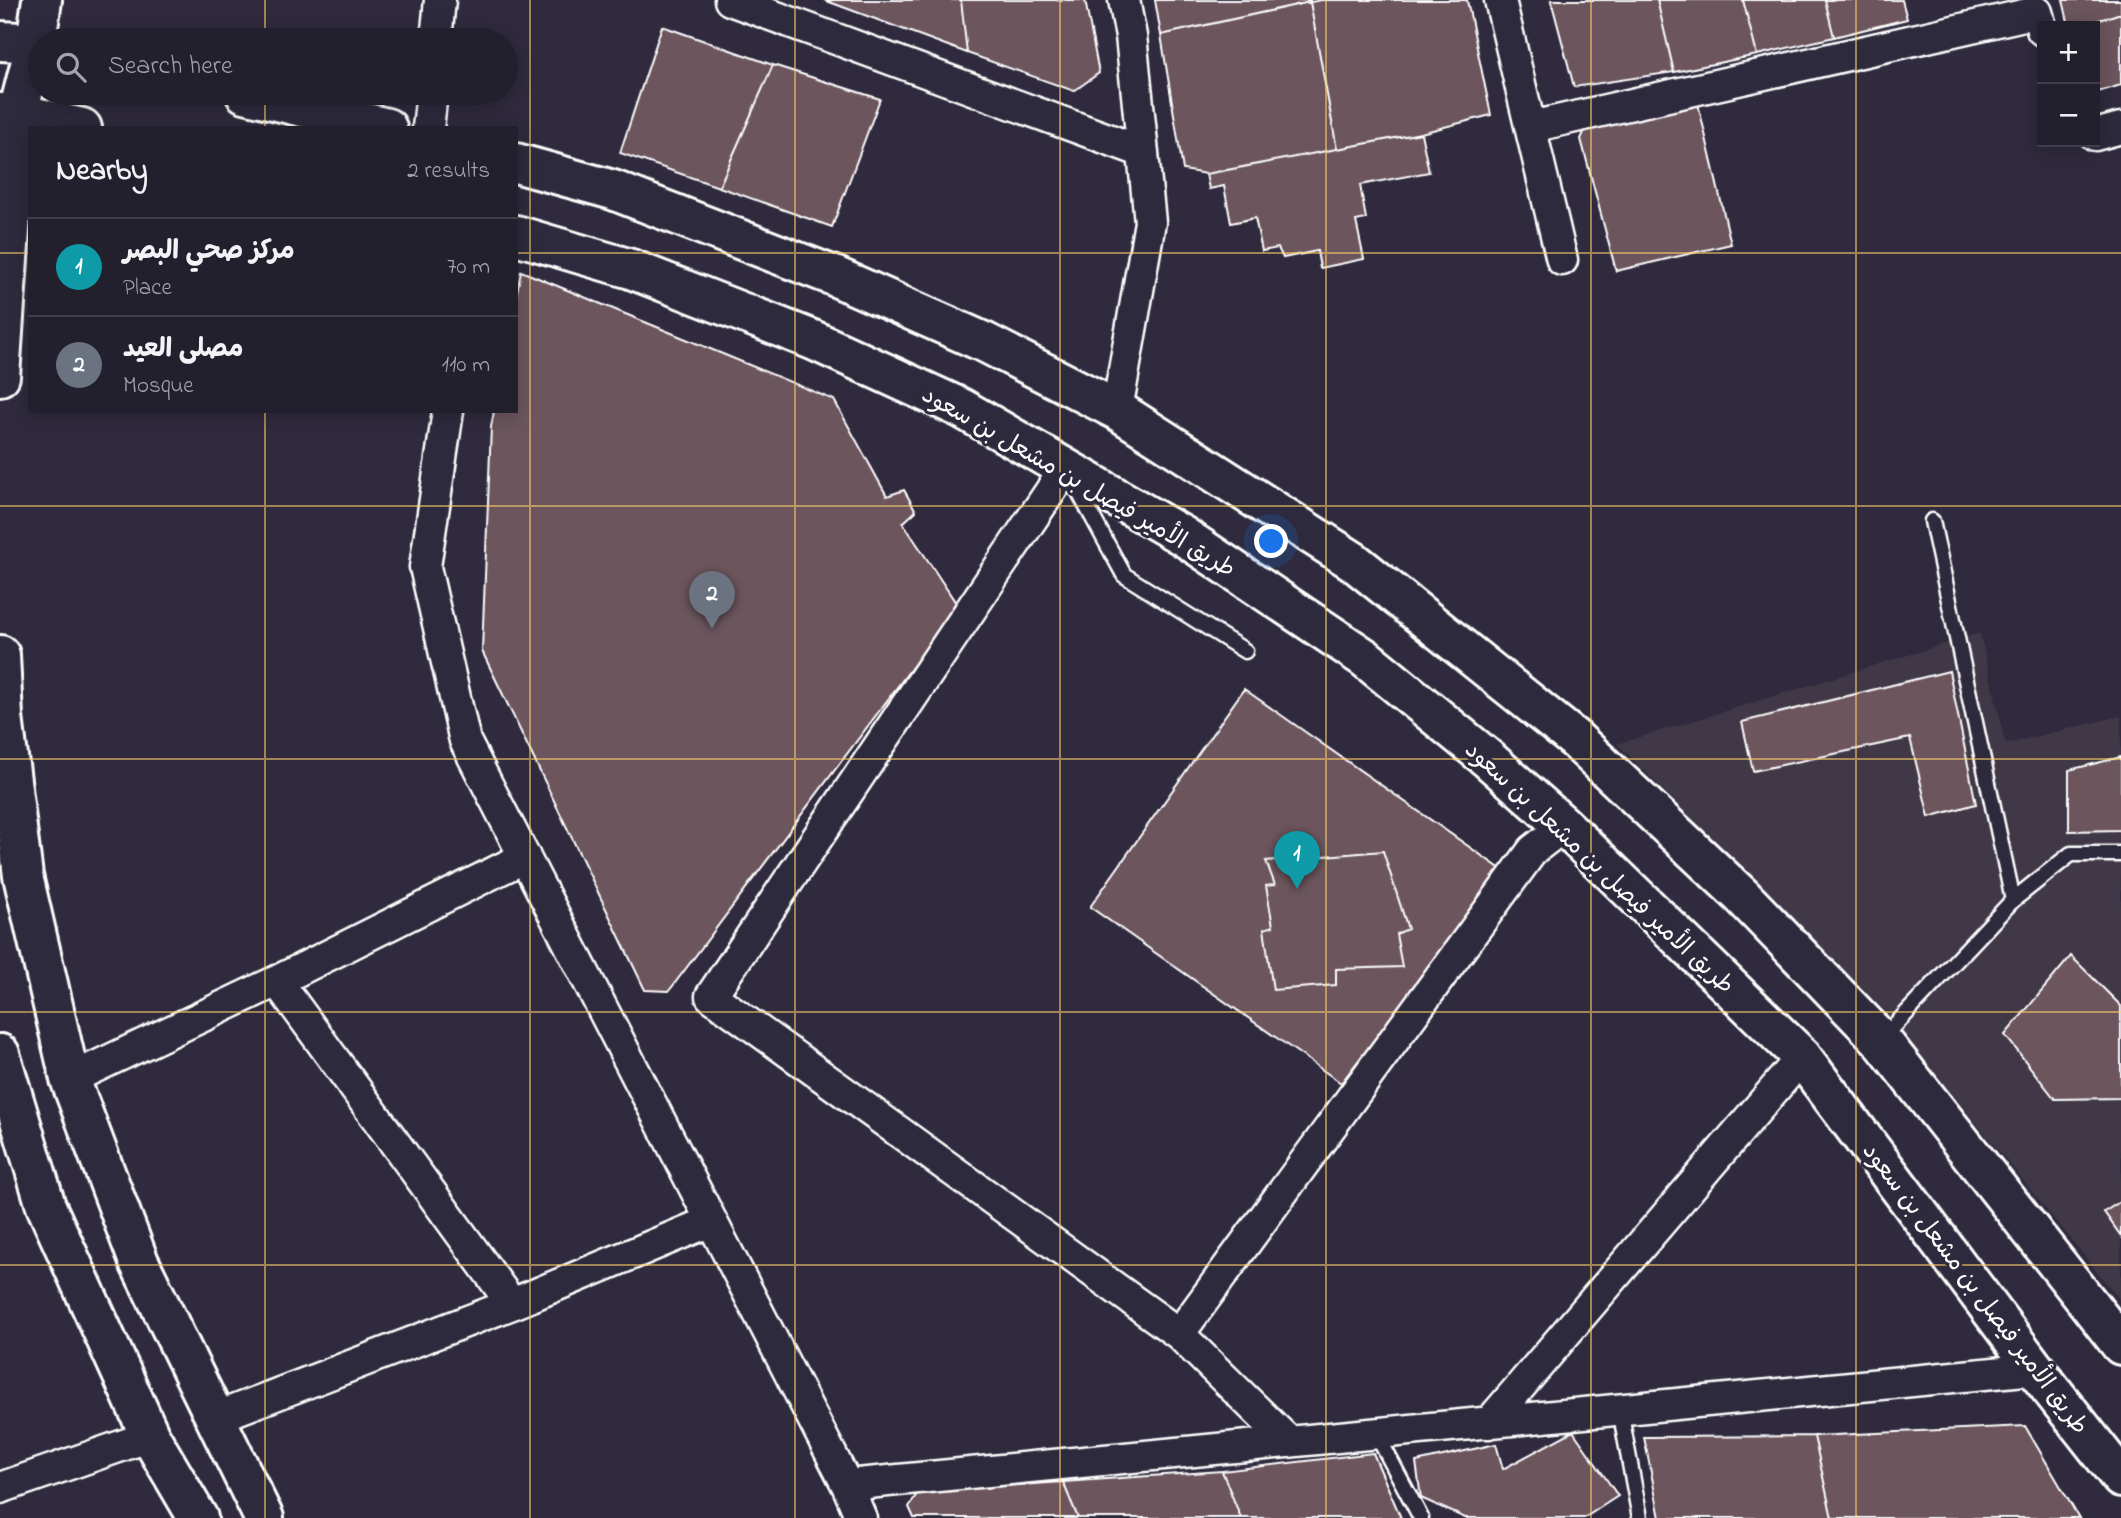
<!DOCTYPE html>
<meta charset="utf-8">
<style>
:root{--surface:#23202e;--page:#2b2836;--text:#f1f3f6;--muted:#a3a3aa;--line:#403e4a;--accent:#ffd166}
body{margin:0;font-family:"Indie Flower","Playpen Sans Arabic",sans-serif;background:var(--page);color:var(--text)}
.controls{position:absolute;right:21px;top:21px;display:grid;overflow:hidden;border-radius:0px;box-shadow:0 4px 18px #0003}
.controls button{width:63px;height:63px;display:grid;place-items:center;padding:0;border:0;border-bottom:2px solid var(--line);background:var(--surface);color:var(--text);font:35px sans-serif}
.you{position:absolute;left:1272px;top:542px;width:24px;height:24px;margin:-18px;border:5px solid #fff;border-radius:50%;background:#1a73e8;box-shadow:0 0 0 10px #1a73e833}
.badge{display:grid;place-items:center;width:46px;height:46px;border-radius:50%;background:var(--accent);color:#fff;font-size:23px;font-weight:700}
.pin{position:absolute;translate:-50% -58px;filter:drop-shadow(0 2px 4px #0008)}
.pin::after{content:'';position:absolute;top:37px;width:24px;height:21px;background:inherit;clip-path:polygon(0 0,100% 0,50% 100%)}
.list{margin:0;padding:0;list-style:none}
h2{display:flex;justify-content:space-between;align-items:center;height:91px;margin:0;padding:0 28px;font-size:30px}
h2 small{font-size:23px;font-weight:400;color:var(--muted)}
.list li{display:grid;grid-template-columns:46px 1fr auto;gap:21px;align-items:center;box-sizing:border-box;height:98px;padding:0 28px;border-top:2px solid var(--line)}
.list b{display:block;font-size:26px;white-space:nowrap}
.list p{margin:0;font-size:23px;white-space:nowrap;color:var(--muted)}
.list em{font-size:23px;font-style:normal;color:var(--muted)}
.icon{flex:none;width:38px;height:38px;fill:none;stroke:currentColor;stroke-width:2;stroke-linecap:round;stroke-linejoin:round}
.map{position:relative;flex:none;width:2121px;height:1518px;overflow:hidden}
.search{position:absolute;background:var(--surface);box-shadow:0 4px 18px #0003;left:28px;top:28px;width:490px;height:77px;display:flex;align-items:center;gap:18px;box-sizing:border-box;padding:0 24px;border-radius:38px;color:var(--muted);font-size:26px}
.panel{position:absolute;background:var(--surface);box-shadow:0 4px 18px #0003;left:28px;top:126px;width:490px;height:287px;border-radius:0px}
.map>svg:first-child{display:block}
.built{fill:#413747}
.building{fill:#6c555d;stroke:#fff;stroke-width:2}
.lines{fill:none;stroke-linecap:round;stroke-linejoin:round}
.lane-casing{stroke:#fff;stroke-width:19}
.street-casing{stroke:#fff;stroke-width:35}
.secondary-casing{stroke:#fff;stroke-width:44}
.lane{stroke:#2f2a3d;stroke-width:14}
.street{stroke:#2f2a3d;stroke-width:30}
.secondary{stroke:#2f2a3d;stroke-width:38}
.grid{fill:none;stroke:#ffd166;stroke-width:2;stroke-opacity:0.55}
.labels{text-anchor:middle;stroke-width:6;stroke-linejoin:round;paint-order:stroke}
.street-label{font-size:24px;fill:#fff;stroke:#2f2a3d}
</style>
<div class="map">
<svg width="2121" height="1518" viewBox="0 0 2121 1518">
<rect width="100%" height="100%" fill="#2f2a3d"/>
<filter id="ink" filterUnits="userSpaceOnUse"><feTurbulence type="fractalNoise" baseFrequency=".0143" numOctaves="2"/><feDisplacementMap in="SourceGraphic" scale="14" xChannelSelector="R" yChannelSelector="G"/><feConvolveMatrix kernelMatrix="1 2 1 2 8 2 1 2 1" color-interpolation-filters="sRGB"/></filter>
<g filter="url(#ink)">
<path class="built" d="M1980,633L2006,744L2121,716V1301L1884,1010L1617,744Z"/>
<path class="building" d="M824,0H961L967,53Z
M961,0H1085L1099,73L1074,91L967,53Z
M1155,0H1310V2L1161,35Z
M1322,0H1467L1491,115L1421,133L1337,149L1310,2Z
M1551,0H1657L1674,72L1574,87Z
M1657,0H1743L1757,55L1674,72Z
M1743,0H1825L1834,37L1757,55Z
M1825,0H1902L1907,19L1834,37Z
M2063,0H2121V13L2081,26H2069Z
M1310,2L1337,149L1206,174L1183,170L1161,35Z
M2121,13V85L2095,93V26H2081Z
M662,26L773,65L719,187L620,153Z
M773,65L880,99L832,227L719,187Z
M1696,95L1731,244L1616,271L1581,139L1590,119Z
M1421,133L1429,172L1360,185L1366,219L1356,221L1364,259L1320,268L1317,251L1283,258L1278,248L1262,251L1255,218L1231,223L1224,186L1209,189L1206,174Z
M521,271L834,400L887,496L904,490L916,511L903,523L958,606L669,991L645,990L482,651L491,427L494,411H516V297Z
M1949,671L1976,804L1929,817L1910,738L1753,771L1742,722Z
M1244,689L1505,872L1341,1083L1090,907Z
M2121,757V830L2069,831V770Z
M1383,851L1408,929L1396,934L1402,967L1336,969V985L1273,990L1264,929L1273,926L1266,886L1275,885L1266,861Z
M2071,956L2121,1006V1098L2055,1099L2005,1035Z
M2121,1201V1236L2104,1212Z
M2025,1426L2079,1518H1832L1814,1436Z
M1573,1431L1618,1496L1584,1518H1465L1421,1498L1416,1462L1496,1444L1503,1469Z
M1814,1436L1832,1518H1660L1644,1437Z
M1373,1453L1401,1518H1241L1222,1471Z
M1222,1471L1241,1518H1078L1063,1482Z
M1063,1482L1078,1518H914L909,1507L918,1492Z"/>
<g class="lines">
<defs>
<path id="lane" d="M1075,485L1124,575L1245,651
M1932,521L2013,900
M1883,1038L2013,900L2071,854H2121
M1620,1410L1640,1518
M1377,1435L1421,1518"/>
<path id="street" d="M730,0L1143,152
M1500,0L1562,260
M436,40L440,0
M1531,127L2037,12L2042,30
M428,128L432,93
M2095,135L2121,128
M1117,410L1150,222L1131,36L1124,0
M448,411L425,567L465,741L847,1485L861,1518
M1066,468L711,996L1179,1334L1533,850L1564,826
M277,981L512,1304
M70,1079L277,981L525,857
M1179,1334L1289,1442
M215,1418L512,1304L711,1221
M1489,1423L1802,1057
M847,1485L2035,1369
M0,1488L150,1436"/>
<path id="secondary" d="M0,41L40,43
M245,93L387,128
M0,113H18L82,128
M516,163L613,190L834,276L986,343L1117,410L1353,561L1575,739L1742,896L1881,1040L2121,1345
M516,235L631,269L813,340L961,408L1183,536L1365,658L1487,758L1564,826L1802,1057L2035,1369L2121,1478
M0,376L18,113L36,42L42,0
M0,655L3,717L23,876L70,1079L139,1262L264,1518
M0,1054L46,1206L150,1436L198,1518"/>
</defs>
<use href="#lane" class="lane-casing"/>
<use href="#street" class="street-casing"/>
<use href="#secondary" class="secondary-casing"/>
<use href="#lane" class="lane"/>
<use href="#street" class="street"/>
<use href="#secondary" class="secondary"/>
</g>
</g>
<path class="grid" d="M265,0V40M530,0V1518M795,0V1518M1060,0V1518M1326,0V1518M1591,0V1518M1856,0V1518M265,93V128M0,253H30M516,253H2121M265,411V1518M0,506H2121M0,759H2121M0,1012H2121M0,1265H2121"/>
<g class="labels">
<g class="street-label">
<text transform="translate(1079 481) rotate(30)" y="8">طريق الأمير فيصل بن مشعل بن سعود</text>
<text transform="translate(1600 867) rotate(43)" y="8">طريق الأمير فيصل بن مشعل بن سعود</text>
<text transform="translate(1976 1288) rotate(53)" y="8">طريق الأمير فيصل بن مشعل بن سعود</text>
</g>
</g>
</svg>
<div class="controls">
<button>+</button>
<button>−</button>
</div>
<div class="you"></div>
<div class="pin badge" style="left:1297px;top:889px;background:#0f9aa8">1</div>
<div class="pin badge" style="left:712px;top:629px;background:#6b7280">2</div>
<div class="search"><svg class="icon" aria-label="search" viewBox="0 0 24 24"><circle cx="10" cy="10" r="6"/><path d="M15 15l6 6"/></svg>Search here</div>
<section class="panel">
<h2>Nearby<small>2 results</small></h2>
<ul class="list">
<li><span class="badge" style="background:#0f9aa8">1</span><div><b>مركز صحي البصر</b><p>Place</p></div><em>70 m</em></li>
<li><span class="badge" style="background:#6b7280">2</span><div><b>مصلى العيد</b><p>Mosque</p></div><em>110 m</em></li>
</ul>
</section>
</div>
